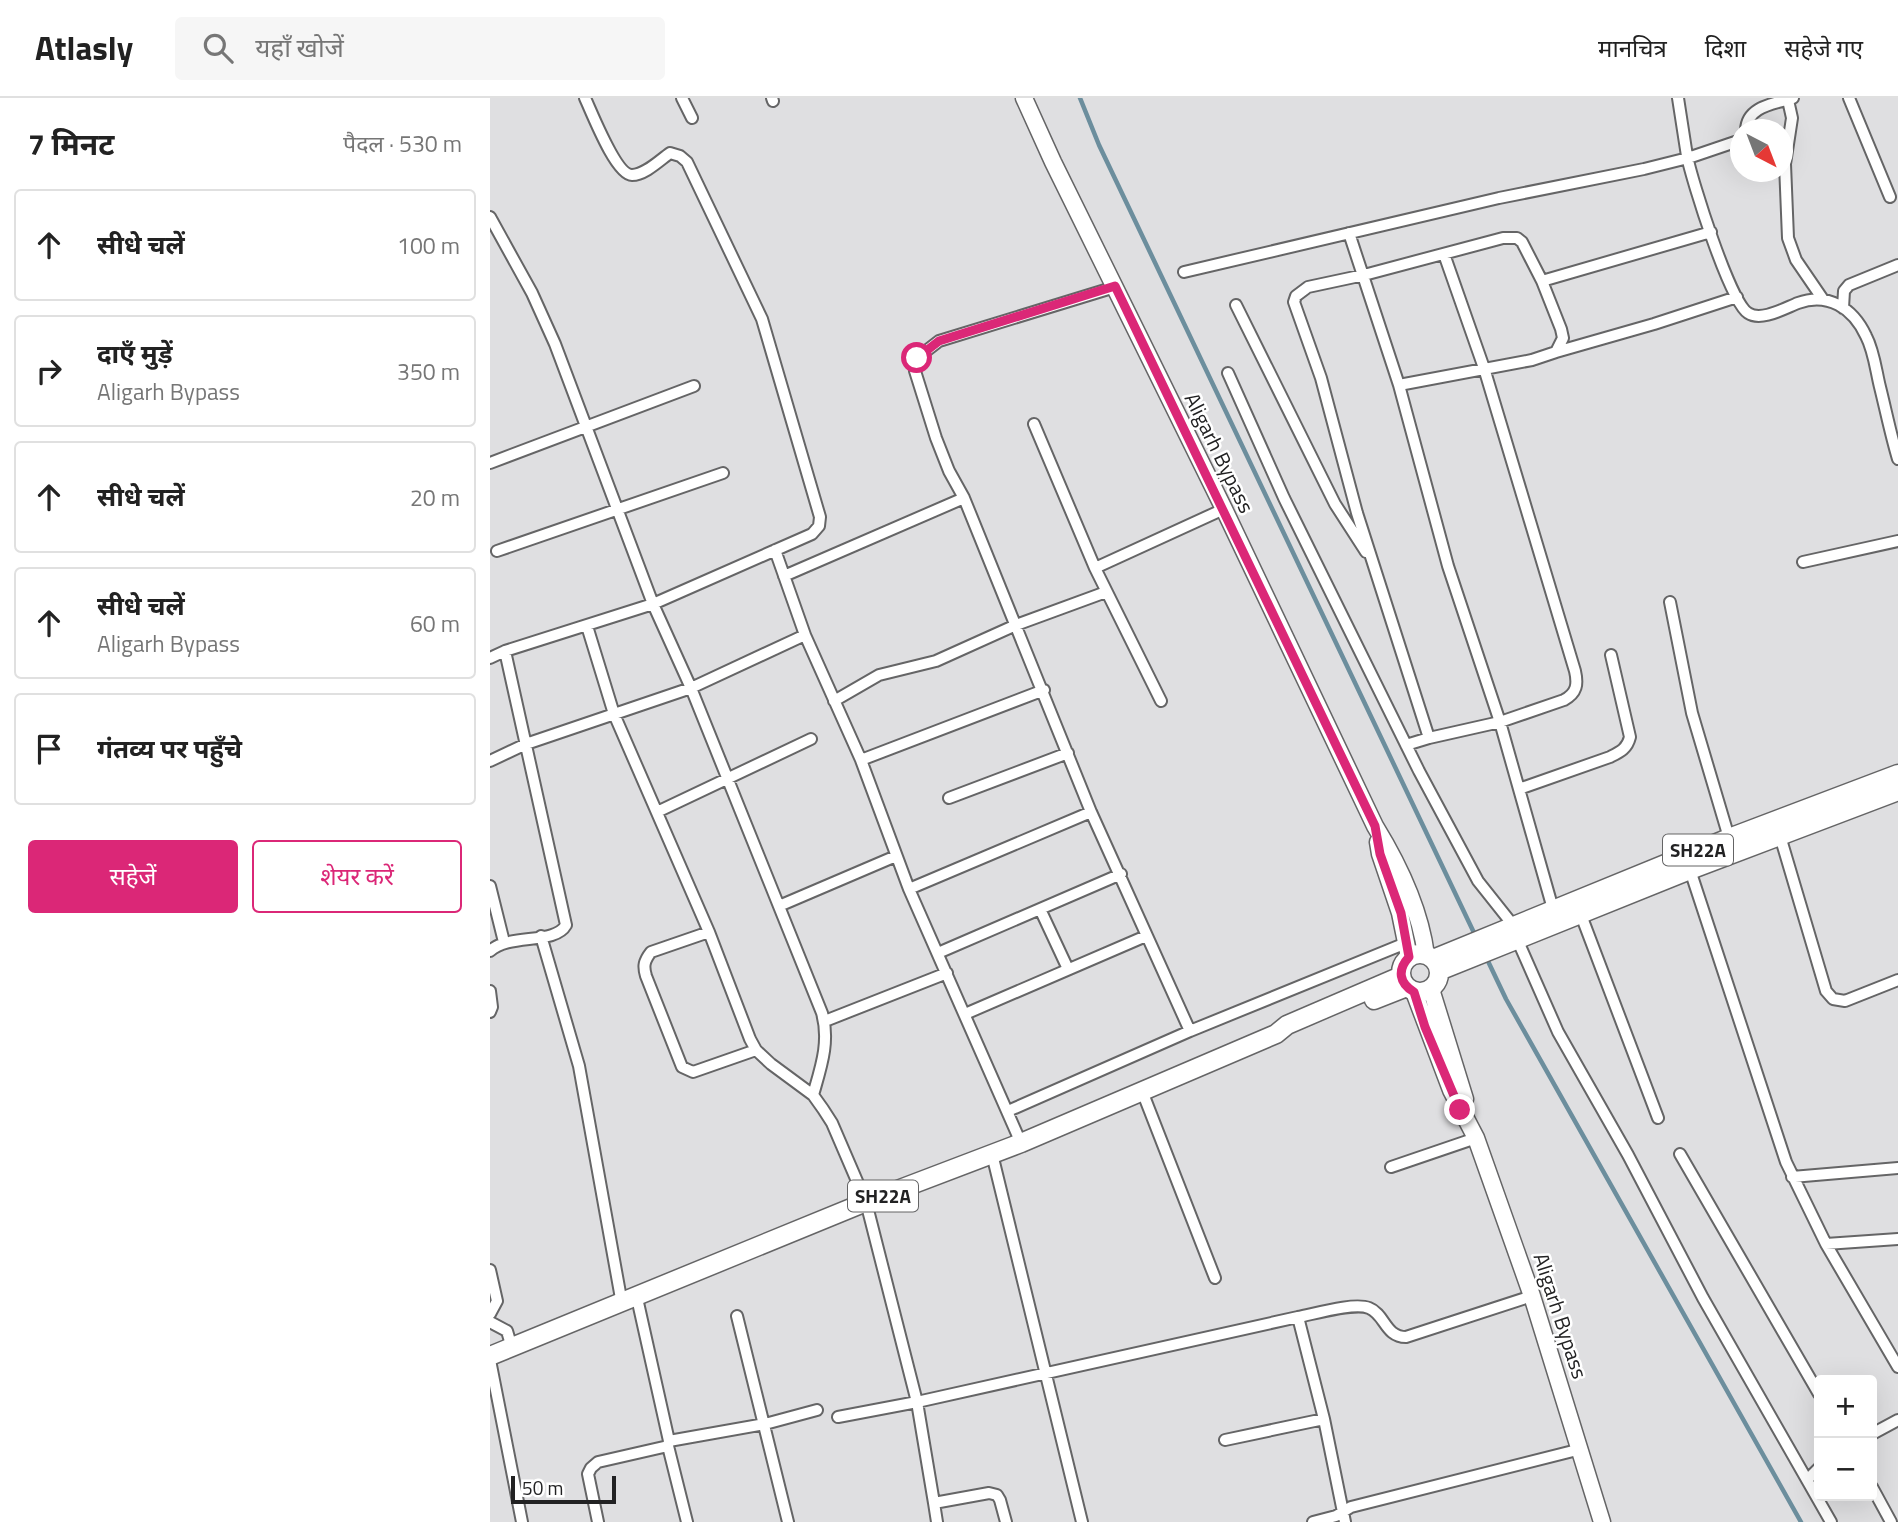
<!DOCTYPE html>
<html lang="hi">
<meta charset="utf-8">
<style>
:root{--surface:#fff;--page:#f6f6f6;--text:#222;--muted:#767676;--line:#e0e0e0;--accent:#db2777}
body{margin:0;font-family:"Titillium Web","Noto Sans Devanagari",sans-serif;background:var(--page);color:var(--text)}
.controls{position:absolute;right:21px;bottom:21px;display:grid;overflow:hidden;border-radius:7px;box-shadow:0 7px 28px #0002}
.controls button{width:63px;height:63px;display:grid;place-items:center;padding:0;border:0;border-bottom:2px solid var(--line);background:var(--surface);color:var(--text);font:35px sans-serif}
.compass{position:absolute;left:1240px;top:21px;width:63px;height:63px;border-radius:50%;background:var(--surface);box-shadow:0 7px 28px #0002;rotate:138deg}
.scale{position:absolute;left:21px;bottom:18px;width:105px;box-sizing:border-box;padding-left:7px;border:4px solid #222223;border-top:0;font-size:19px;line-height:24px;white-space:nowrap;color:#222223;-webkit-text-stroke:5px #fff;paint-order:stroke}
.stop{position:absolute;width:21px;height:21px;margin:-16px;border:5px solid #db2777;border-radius:50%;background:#fff}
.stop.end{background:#db2777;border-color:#fff;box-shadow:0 2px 7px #0008}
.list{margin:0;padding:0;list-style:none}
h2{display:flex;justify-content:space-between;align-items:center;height:91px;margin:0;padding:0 28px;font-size:30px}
h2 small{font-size:23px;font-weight:400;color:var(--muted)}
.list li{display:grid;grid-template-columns:46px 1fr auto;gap:21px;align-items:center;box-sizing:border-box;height:112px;margin:0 14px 14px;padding:0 14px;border:2px solid var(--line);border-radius:7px}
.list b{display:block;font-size:26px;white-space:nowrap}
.list p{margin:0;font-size:23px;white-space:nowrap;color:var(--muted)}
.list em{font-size:23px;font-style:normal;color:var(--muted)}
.actions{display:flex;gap:14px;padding:21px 28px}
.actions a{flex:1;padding:16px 0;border:2px solid var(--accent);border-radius:7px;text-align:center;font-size:24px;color:var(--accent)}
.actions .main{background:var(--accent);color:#fff}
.icon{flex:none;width:38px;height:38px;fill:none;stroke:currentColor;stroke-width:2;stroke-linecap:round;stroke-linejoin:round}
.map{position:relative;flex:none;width:1408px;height:1424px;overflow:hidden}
header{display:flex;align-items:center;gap:42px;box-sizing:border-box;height:98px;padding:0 35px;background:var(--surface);border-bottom:2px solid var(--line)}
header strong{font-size:33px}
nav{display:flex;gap:38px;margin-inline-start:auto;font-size:24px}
.search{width:490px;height:63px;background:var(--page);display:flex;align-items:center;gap:18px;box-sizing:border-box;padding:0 24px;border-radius:7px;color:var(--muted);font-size:26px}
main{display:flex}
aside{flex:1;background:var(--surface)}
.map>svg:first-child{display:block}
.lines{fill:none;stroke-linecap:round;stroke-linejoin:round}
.stream{stroke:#6c8e9d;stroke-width:4.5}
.minor-casing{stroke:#656566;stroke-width:14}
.secondary-casing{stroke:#656566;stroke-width:19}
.primary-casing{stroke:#656566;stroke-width:21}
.minor{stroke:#fff;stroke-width:10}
.secondary{stroke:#fff;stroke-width:16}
.primary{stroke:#fff;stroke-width:18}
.route{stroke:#db2777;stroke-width:9}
.labels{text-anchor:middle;stroke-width:5;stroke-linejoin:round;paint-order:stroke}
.shield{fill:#fff;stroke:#646465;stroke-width:2}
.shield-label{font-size:19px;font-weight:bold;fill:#222223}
.street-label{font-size:21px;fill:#222223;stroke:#fff}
</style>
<header>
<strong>Atlasly</strong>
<div class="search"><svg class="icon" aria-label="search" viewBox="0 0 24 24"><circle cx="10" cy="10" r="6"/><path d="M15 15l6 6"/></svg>यहाँ खोजें</div>
<nav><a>मानचित्र</a><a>दिशा</a><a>सहेजे गए</a></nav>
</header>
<main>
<aside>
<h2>7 मिनट<small>पैदल · 530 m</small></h2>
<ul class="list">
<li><svg class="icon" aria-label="ahead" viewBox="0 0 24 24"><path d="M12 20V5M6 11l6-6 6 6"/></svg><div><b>सीधे चलें</b></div><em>100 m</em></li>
<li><svg class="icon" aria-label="right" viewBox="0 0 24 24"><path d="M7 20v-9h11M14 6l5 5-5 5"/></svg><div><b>दाएँ मुड़ें</b><p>Aligarh Bypass</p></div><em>350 m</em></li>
<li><svg class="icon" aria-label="ahead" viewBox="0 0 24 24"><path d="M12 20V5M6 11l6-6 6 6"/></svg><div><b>सीधे चलें</b></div><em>20 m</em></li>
<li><svg class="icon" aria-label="ahead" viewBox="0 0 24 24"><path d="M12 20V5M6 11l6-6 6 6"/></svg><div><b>सीधे चलें</b><p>Aligarh Bypass</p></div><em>60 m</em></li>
<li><svg class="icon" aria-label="arrive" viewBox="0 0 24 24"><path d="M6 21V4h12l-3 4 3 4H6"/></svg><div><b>गंतव्य पर पहुँचे</b></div></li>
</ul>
<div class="actions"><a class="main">सहेजें</a><a>शेयर करें</a></div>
</aside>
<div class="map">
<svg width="1408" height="1424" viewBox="0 0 1408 1424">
<rect width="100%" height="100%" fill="#dfdfe1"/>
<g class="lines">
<path class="stream" d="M590,0L609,47L986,839
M996,859L1016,901L1311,1424"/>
<defs>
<path id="minor" d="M192,0L202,20
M282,0L283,3
M1188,0C1191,19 1194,39 1197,58C1202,83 1240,204 1258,215C1271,224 1295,210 1308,205C1338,194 1363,210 1376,238C1384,253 1386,273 1390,289C1396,313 1401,338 1408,361
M1359,0L1400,99
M1298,2L1302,20L1295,66L1298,140L1306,162L1332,200
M1256,32C1257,8 1284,6 1303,0
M0,119L42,195L65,246L163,506L201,590L332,915C340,944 331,969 323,997
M859,135L909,287L958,468L1010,624L1063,811
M694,174L1009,100L1154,71L1198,60L1251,42
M1052,183L1221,134
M625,189L449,243L427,260L425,273L446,340L459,373L474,400L601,714L700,933
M746,207L845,406L876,454
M1353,210L1354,193L1359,187L1408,167
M1066,254L1164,226L1247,199
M738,275L794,400L929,673L988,783L1023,827
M909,287L1042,262L1066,254L1073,240L1071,231L1052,183L1032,144L1027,140H1013L874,177L818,189L806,198L804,204L831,280L867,415L939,640
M544,326L605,470L671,603
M0,365L204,288
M7,453L233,375
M1313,464L1408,443
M605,470L734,411
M294,478L474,400
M1180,504L1202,615L1240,743
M97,528L124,616L219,834L260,941L266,952L281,966L323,997L333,1011L342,1025L376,1104L427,1304L444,1405L499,1395L507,1397L510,1402L516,1424
M315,537L371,662L419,791L531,1045
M0,560L15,553L163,506L322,436L329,428L330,419L272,221L197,64L190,58L180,55C170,62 155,77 142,77C126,77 102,15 95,0
M344,603L389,577L446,563L526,527L616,494
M916,647L939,640L1010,624L1074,602C1087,595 1088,586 1085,573L994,270L954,156
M371,662L554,592
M0,663L36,646L201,590L315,537L285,452
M1029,691L1120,659C1130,654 1137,651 1140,639L1121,557
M459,700L578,655
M167,714L321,641
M1290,738L1336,893L1343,901L1355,903L1408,882
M1200,772L1296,1064L1336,1146L1408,1141
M0,788L14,844
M419,791L601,714
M289,808L406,758
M550,811L578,871
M1091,817L1168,1020
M219,834L161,854C154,863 153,868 156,878L192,969L203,974L266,952
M51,838L89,968L132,1206
M1027,841L1068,934L1138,1057L1213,1200L1341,1424
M0,853C19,835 65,847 76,827L15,553
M448,855L631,776
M0,893L2,909L0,914
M475,916L656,838
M335,923L457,875
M652,993L725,1180
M518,1013L700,933L916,845
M502,1056L592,1424
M1190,1056L1329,1296
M901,1069L986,1040
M1302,1079L1408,1070
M1336,1146L1408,1269
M0,1172L7,1203L0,1216
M147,1200L179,1343L178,1348L197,1424
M247,1218L298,1424
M808,1219L834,1321L855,1424
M0,1224L17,1233L22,1250
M0,1262L32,1424
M348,1319L427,1304L808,1219C824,1216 864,1204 879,1210C895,1216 895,1239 916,1239L1042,1198
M1382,1336L1408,1322
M735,1342L834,1321
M179,1343L275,1326L327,1312
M1317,1382L1329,1370
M1382,1389L1401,1424
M444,1405L447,1424
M108,1424L98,1376L101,1370L108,1364L178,1348
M823,1424L846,1418L861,1409L1091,1351"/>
<path id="secondary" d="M534,0L563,64L734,411L885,728C909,767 930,811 936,857
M888,744L890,756L910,815L919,859
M941,891L975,1001
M924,894L961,992L986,1040L1042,1198L1112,1424"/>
<path id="primary" d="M911 875a19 19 0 1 1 38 0a19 19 0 1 1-38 0Z
M943,861L1239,740L1408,676
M949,873L1200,772L1408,693
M884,902L917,889
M0,1258L376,1104L531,1045L786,936L797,927L911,878"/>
</defs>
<use href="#minor" class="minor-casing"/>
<use href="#secondary" class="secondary-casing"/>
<use href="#primary" class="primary-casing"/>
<use href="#minor" class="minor"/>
<use href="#secondary" class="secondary"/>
<use href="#primary" class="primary"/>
</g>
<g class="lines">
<path class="route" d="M427,260L449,243L625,188L885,728L890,756L911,815L919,859C907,872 909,885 924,894L935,929L970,1012"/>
</g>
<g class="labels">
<g class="shield">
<rect x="1173" y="736.5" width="70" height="31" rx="5"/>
<rect x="358" y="1082.5" width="70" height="31" rx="5"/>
</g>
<g class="shield-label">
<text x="1208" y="759">SH22A</text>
<text x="393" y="1105">SH22A</text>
</g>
<g class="street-label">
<text transform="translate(729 355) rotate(64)" y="7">Aligarh Bypass</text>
<text transform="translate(1070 1218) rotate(72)" y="7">Aligarh Bypass</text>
</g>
</g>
</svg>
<div class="controls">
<button>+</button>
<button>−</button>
</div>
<svg class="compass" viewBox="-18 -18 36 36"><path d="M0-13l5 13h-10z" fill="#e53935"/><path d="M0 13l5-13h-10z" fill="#767676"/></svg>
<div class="scale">50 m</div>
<div class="stop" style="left:427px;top:260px"></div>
<div class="stop end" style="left:970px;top:1012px"></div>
</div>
</main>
